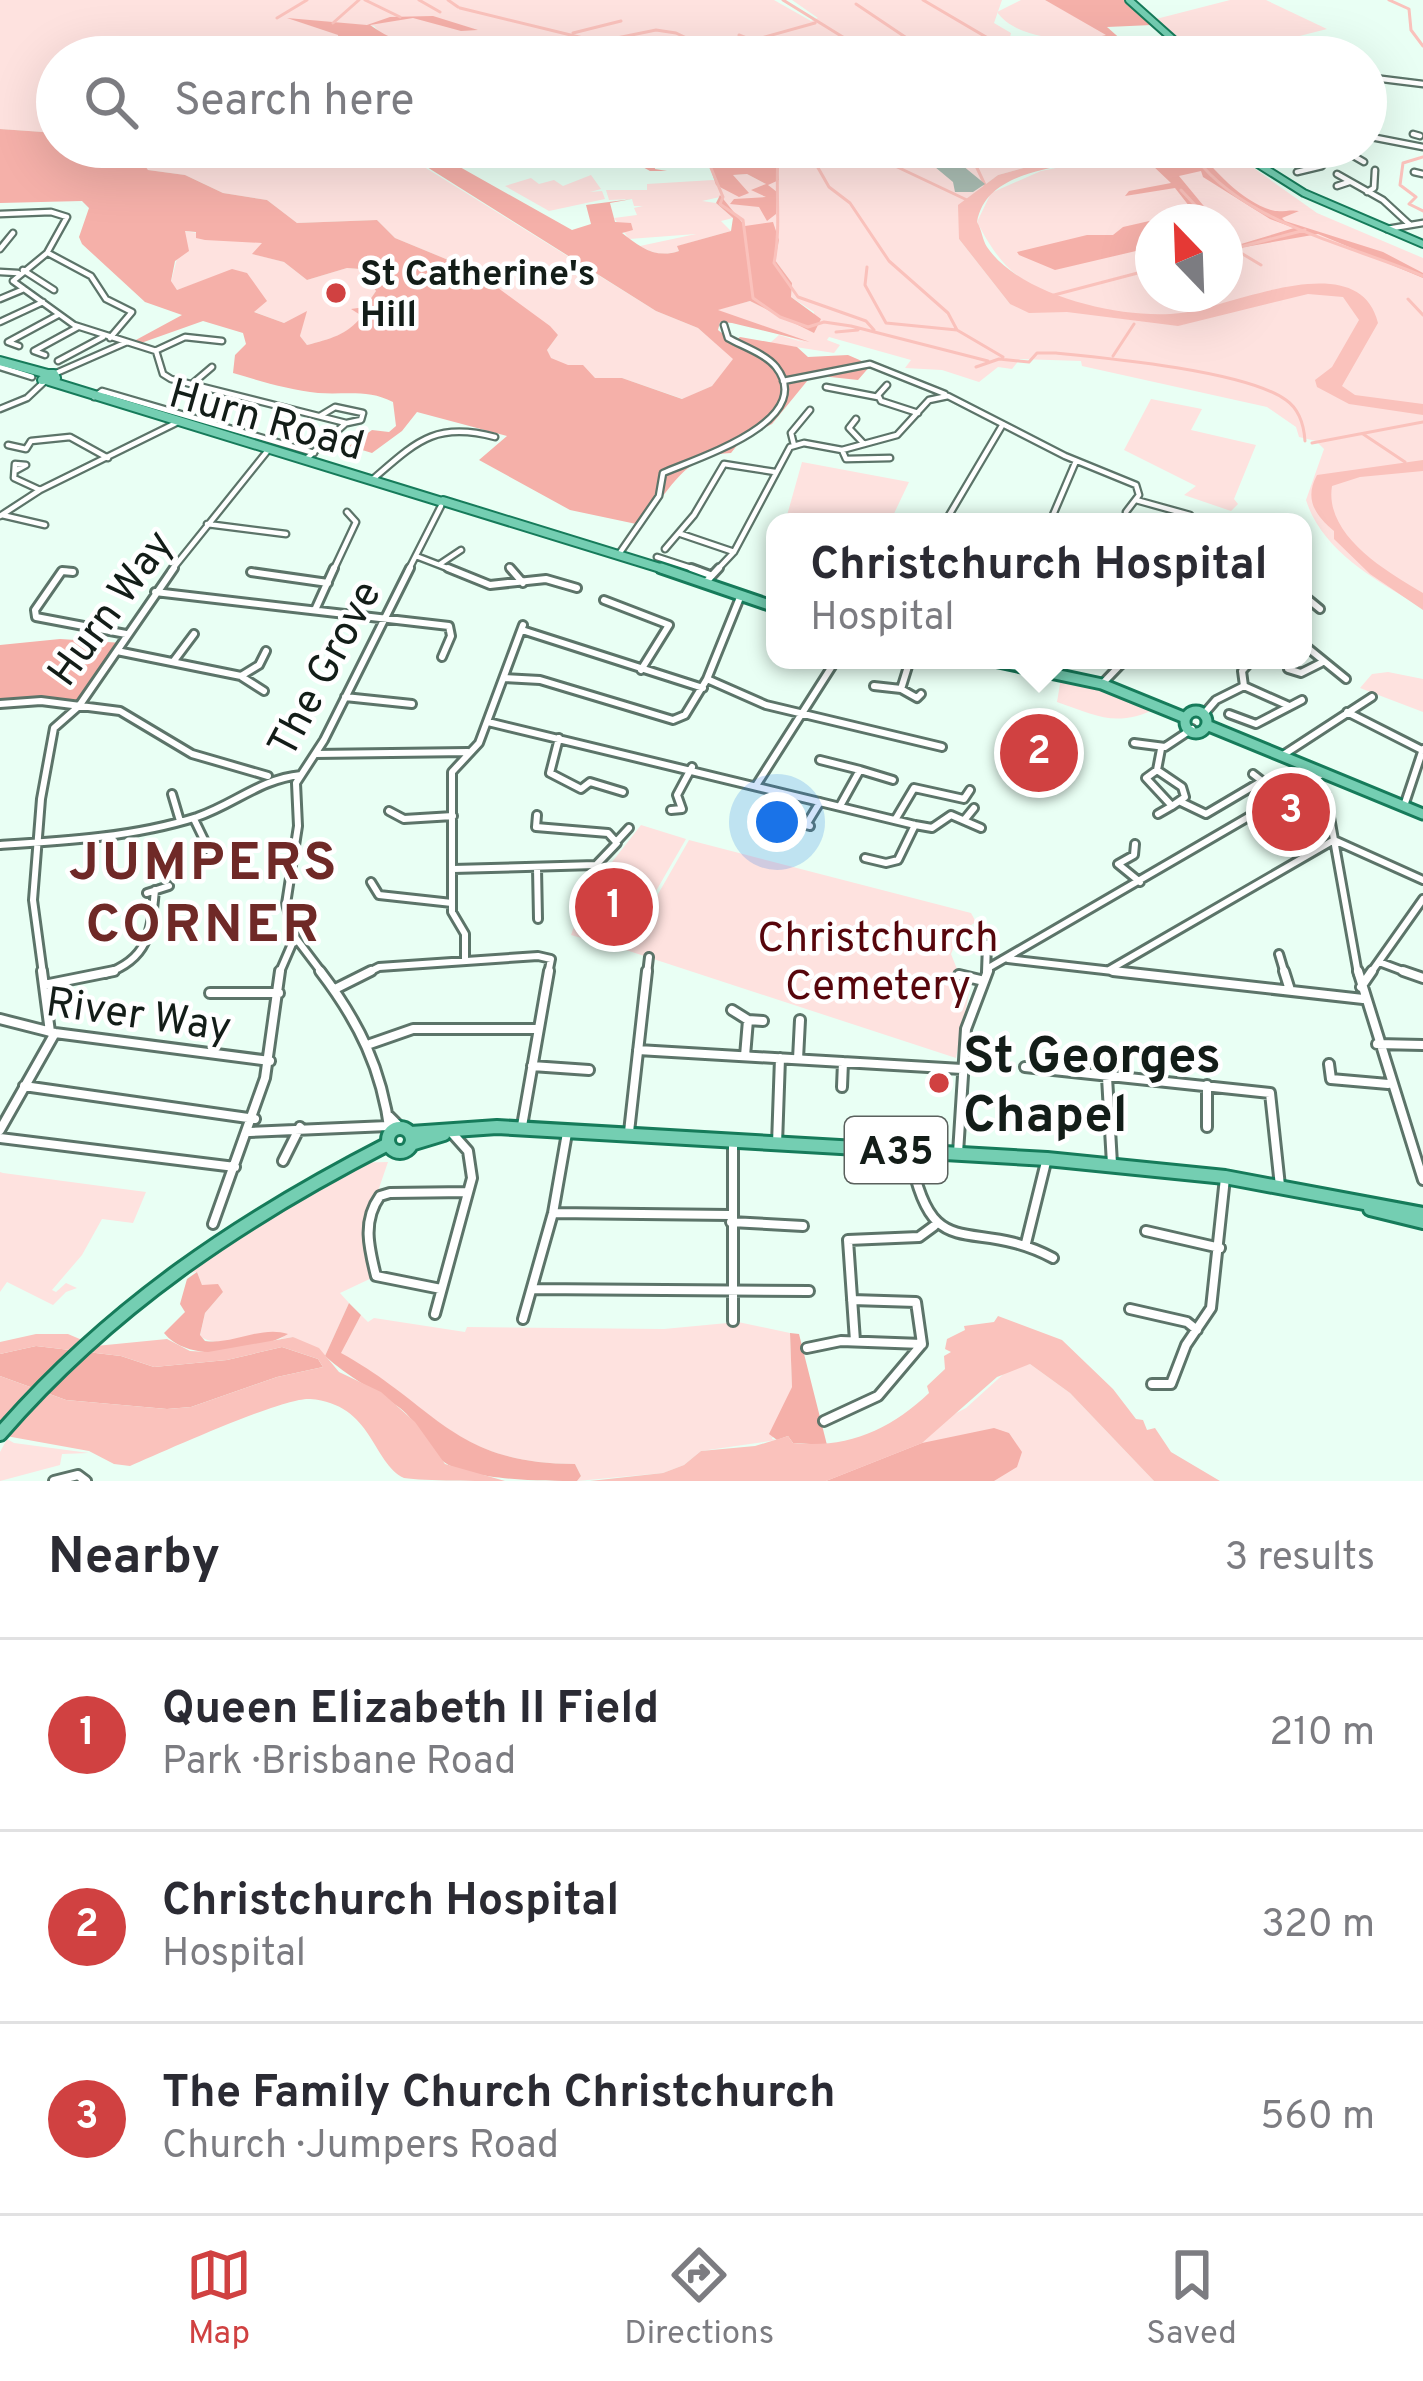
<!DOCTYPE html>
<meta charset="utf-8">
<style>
:root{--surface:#fff;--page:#f7f7f7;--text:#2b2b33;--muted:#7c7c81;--line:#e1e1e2;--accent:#d04141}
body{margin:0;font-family:Overpass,sans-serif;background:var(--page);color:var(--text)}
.compass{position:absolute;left:1135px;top:204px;width:108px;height:108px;border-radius:50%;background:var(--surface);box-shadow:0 12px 48px #0002;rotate:337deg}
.you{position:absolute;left:777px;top:822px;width:42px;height:42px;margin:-30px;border:9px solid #fff;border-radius:50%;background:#1a73e8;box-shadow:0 0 0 18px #1a73e833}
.badge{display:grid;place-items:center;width:78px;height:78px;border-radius:50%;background:var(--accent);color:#fff;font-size:39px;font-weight:700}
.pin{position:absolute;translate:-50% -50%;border:6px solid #fff;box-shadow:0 3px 12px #0006}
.popup{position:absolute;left:766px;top:513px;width:546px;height:156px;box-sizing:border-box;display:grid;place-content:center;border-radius:24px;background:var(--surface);filter:drop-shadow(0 3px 9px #0005);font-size:39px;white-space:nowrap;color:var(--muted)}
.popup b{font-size:45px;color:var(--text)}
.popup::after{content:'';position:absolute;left:50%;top:100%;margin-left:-24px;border:24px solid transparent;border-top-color:var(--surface)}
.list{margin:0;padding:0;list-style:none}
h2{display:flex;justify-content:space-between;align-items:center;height:156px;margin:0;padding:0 48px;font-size:51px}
h2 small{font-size:39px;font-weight:400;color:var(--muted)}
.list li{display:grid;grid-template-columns:78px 1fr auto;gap:36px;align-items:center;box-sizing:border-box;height:192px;padding:0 48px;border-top:3px solid var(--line)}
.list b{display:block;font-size:45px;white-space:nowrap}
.list p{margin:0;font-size:39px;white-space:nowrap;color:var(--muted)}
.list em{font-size:39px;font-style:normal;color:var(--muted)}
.icon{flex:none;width:66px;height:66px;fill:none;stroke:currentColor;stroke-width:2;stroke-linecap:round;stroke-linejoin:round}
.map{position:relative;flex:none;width:1423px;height:1481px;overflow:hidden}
.search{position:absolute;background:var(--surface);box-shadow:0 12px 48px #0002;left:36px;right:36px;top:36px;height:132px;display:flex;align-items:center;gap:30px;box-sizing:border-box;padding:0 42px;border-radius:66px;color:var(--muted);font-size:45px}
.sheet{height:732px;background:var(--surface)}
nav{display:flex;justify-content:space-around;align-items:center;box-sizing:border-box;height:168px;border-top:3px solid var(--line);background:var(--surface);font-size:33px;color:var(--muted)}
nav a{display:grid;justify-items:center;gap:6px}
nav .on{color:var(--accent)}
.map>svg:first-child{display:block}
.green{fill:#fee2df;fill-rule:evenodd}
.forest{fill:#f5b0a9;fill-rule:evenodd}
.water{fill:#fac2bc}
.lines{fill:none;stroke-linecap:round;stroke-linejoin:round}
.stream{stroke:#fac2bc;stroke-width:3}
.runway{fill:#a9bcb2;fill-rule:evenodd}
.minor-far2-casing{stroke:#5c7469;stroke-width:9}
.minor-far1-casing{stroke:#5c7469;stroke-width:12}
.minor-casing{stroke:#5c7469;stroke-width:14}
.major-far3-casing{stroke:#167b5a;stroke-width:10}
.major-far2-casing{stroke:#167b5a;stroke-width:12}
.major-far1-casing{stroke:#167b5a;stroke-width:15}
.major-casing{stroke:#167b5a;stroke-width:18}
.minor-far2{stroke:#fff;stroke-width:4.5}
.minor-far1{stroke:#fff;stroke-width:6}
.minor{stroke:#fff;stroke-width:8}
.major-far3{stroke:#74ceb2;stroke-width:6}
.major-far2{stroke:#74ceb2;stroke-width:8}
.major-far1{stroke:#74ceb2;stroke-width:9}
.major{stroke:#74ceb2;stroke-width:12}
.poi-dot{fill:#d04141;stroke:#fff;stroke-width:4.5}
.labels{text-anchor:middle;stroke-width:9;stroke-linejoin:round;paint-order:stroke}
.far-poi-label{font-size:36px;font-weight:bold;fill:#131d18;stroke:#fff;text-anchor:start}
.shield{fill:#fff;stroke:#5a615d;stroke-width:3}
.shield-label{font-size:39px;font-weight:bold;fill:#131d18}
.street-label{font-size:42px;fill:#131d18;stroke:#fff}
.park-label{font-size:42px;fill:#57060c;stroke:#fff}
.near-poi-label{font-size:51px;font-weight:bold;fill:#131d18;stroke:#fff;text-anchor:start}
.district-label{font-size:54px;font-weight:bold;letter-spacing:3px;fill:#6f2927;stroke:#fff}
</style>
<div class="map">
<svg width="1423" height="1481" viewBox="0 0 1423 1481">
<rect width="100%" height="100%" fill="#e9fff4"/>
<path class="green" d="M0,0H774L811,21L818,18L792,0H1002L994,23L1011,33L1010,37L1066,44L1111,57H503L453,47L435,51L408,46L385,38L374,26L294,20L339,35L352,57H57V133L0,129Z
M1021,0H1045L1108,35C1076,42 1017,41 997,12Z
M1230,0H1266L1327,29L1225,55L1188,49L1156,19Z
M132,147H392L656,311L698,328L734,359L712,386L683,399L622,378H595L550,358L547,350L558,335L475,271L395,238L377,220L297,223L267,200L223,193L185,175L148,170Z
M778,147H856L875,152L864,147H1101L998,175L965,200L959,239L1010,304L1068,300C1017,283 1001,267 977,222L991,193L1041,171L1091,161L1122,147H1224L1317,213L1423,258V596L1411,601C1370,577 1321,548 1306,500L1324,449L1316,441L1299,437L1296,427L1267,407L1082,366L1081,361L1020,359L1012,369L998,367L979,382L942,370L905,368L911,360L829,337L827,340L840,345L834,353L770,343L779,335L806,343L716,310L750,301L814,332V312L791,297L792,283L775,260L779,240L745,226L720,197L702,201L716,203L733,218L721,221L731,231L678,246L679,251C663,256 654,254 640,246L696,234L629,239L614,218L637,215L634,208L643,206H634L632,199L609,200L606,190H647V184L713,180L729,188L731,175L747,174L768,185L773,149ZM1153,222H1225V294H1153Z
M591,175L601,189L590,192L602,191L605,199L549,211L505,186L531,178L539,184L554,180L563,186Z
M184,231L264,243L253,254L284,262L307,280L347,268L360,269L376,291L365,307L354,310L363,316C347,335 331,339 307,345L300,336L306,312L284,323L252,311L255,289L246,273L232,270L177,290L171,282Z
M1151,399L1202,409L1191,430L1256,445L1234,499L1238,504L1231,511L1184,495L1196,486L1124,450Z
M802,462L909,482L890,522H799L786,519Z
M1388,672L1423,679V712L1360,688L1372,674Z
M1061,678L1158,708C1115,728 1098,716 1057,702Z
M641,825L686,839L622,950L571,935L591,880L605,871Z
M689,840L971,913L976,922L960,932L951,954L961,979L970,988L956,1058L626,950Z
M388,1162L368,1220L376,1276L340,1293L349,1303L325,1356L293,1337L280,1339L287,1334C259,1329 222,1352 200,1336L205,1313L223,1292L202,1285L197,1272L187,1273L197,1252L350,1163Z
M0,1172L3,1173L146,1192L133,1223L102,1219L82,1255L52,1290L56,1292L66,1283L77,1288L66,1292L53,1305L7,1282L0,1292Z
M361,1315L368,1322L374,1318L465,1332L467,1327L664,1329L738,1322L790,1333L792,1387L772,1439L777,1440L701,1451L684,1465L663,1473L577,1481L581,1476L575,1464C452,1464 435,1405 340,1353Z
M1030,1364L1070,1393L1154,1481H826L966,1408L1008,1370Z
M7,1439L14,1443L89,1453L62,1454L60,1465L0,1481V1452Z"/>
<path class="forest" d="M1045,0H1126L1172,41L1152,25L1107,27L1124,42L1160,43V57H1123L1077,42L1106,35Z
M433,16L478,30L461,31L413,18L370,25C408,53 443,47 488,57H352L341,53L338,35L287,18L367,25L390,17Z
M0,129L57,133V147H132L148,170L185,175L223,193L267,200L297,223L377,220L395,238L475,271L550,326L558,335L547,350L551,358L568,365H583L595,378H622L682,399L712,386L733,359L698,328L656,311L419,162L426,159L437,166L451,162L572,230L591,224L586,205L632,199L610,203L615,222L631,223L633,230L622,233C640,247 655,259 679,251L677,246L731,231L733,218L716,203L720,195L745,226L773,222L779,240L775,260L792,283L791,297L821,319L814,333L750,301L718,310L810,342L732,323L720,322L718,330L733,342L740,337L797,347L808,357L848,355L871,365L858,380L812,375L772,424L742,439L731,453C683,454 669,492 641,525L570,510L479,460L507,436L417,412L402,431L372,453L349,446L372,430L389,432L396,426L393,402C368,389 345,395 318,393C290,390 260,381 233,373L235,355L246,344L243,333L203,321L141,343L134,341L182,315L145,302L82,244L79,237L89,208L82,201L0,203ZM185,231L196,232V238L205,240L262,243L252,254L284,262L307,280L347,268L360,269L376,291L365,307L351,309L362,316C347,335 330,339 307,345L300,336L307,311L284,323L254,312L267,301L247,273L232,269L177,290L171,281L175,261L189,251Z
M578,147H778L773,149L779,180L768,185L777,192L776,214L767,221L759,207L730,204L734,199L766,197L751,190L766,184L747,174L733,175L749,193L739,197L716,185L708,161L654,160L655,169L667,171H650L630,160L591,159Z
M1133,147L1151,151L1195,147C1215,171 1240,200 1271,210C1280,213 1290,209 1299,211L1282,218L1285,221L1383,252L1423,273V278L1318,234L1245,247L1241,244L1294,228L1270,219L1203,177L1201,171L1179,176L1217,222H1153V247L1055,270L1019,255L1017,252L1087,235H1113L1123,227L1193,211L1175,188L1125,196L1129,191L1171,183Z
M60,639L123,643L79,706L0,704V645Z
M197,1272L202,1285L218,1284L223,1292L205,1313L200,1335L205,1341C234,1345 261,1325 288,1334C257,1352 190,1365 164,1333L185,1312L180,1304L187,1279Z
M349,1303L361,1315L341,1353C436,1405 452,1464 575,1464L581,1476L577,1481C544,1481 464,1481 440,1459C424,1444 418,1422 400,1408C375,1390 348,1377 325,1356Z
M790,1333L799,1334L827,1445L793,1443L788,1436L777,1440L769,1434L792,1387Z
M36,1346L121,1356L154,1367L227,1360L282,1347L318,1359L323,1367L277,1377L191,1407L167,1409L66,1400L0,1376V1354Z
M994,1428L1009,1433L1022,1452L1017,1467L994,1481H826L922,1443Z"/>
<path class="water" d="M1101,147H1122C1080,172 988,161 977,222C982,230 982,239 987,247C1021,297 1124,320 1181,313C1231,307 1359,244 1378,323L1342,386L1355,395L1423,404V415L1349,404L1317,387L1315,380L1332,367L1359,320L1343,297L1308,294L1178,326L1067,312L1029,313L1010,304L959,239L958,205L998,175Z
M1423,460V471L1360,477L1332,486C1324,535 1387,572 1423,593V610L1370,574L1334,539V531C1315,515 1304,499 1317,475Z
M998,1316L1062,1340L1113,1389L1136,1419L1143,1420L1147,1430L1155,1428L1171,1452L1220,1481H1154L1070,1393L1030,1364L997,1377L922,1443L826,1481H590L663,1473L684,1465L701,1451L755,1446L788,1436L793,1443C847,1449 890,1430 929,1393L927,1386L945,1369L944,1356L951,1352L945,1349L947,1339L965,1330L964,1326L994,1322Z
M36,1334H68L96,1346L167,1339L190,1351L208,1352L293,1337L319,1348L339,1372L381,1392L415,1422L445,1464L505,1481C481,1481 425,1481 404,1478C372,1463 373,1404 310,1399C283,1397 163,1452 130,1466L114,1464L89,1451L6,1436L0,1434V1376L66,1400L167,1409L191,1407L277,1377L323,1367L318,1359L282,1347L227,1360L154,1367L121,1356L36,1346L0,1354V1342Z"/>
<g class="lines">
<path class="stream" d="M365,0L400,17
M419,0L440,12
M448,0L458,7
M783,0L859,47L889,57L922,47
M923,0L1020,57
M1389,0L1409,9L1411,30L1423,46
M856,4L935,57
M460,8L583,38L607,40L656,30L676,33L726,57
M277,18L307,0
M333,23L359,0
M573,33L621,21
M739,35L771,48L780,57
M754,40L815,23
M779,147C774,186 782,224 774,263L798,297L866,321L874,330
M834,147L817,166L829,187L850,203L889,261L948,313L957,330
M855,147L967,200
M961,147L970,153L985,185
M1047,147L1044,155L1054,163
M1188,147C1235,222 1346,243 1423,276
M1423,157L1403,163L1400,185L1416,197L1409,204L1423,211
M714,161L711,168L723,197L720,204L743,220L753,298L780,317L808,327L824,322L851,326L988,361
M1181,190L1211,222
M1236,250L1261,265
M1225,251L1305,230
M867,267L865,285L886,323L957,330L1003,357
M1054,295L1153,269
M1408,299L1423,315
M836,332L858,330
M1113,356L1134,324
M976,367L999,359L1029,362L1037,353H1056C1108,358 1246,371 1286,400C1299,409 1304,426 1305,441
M1363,434L1405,462
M1312,443L1423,422"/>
<path class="runway" d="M911,147H940L985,184L973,192H955L953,182Z"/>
<defs>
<path id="minor-far2" d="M1180,49L1231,57
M1366,77L1423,84
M1366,90L1377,92
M1366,108L1374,109L1378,102
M1413,134L1420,136
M1366,136L1423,147
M1338,147L1364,162
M1257,163L1325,147
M1297,172L1322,166L1303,155
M1414,172L1423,174
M1337,174L1383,200L1409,224
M1337,186L1349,182
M1367,192L1374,188L1375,170
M0,214L51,212L67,217L47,253L13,281L74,325L156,351L163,374L171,379L346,423L305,460
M1387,229L1423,223
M0,249L13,233
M48,253L91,276L106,299L132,312L110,338
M23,270L54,290
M0,272L18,273
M0,299L24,289
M0,322L43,302
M19,346L8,342L58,315
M157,350L185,337L222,341
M45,355L34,351L78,327
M58,361L103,337
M0,367L32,377
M54,374L127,342
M783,381L870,364L945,394
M192,384L212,367
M887,385L878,395L881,401L918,413
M826,387L878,397
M94,397L102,391L314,453
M0,409L27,398L45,381
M320,416L335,407L363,413L361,420L347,423
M856,419L849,428L864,444
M8,445L26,449L31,441L70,437L108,458
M794,445L791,433L810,410
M842,450L846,459L890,458
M15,471L26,465L15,464L14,478L40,490
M373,479C416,442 435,421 495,437
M1136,500L1190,515
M2,515L45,525
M0,516L40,490L176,423
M945,522L1003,424
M1050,522L1076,461
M207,524L286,534
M681,534L734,552
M665,549L694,515L724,464L775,472
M619,554L659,496L663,473C697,458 818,421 776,367C766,354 742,346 728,338L724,325
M416,556L455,571
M657,557L700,571
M440,564L461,550
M509,567L513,571
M62,571H67
M171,571L269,449
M333,571L356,522L347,512
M408,571L441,506
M716,571L734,552L790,447L804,443L842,450L897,435L929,400L948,396L1065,456L1136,485L1139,495L1126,512L1127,522"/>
<path id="minor-far1" d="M448,568L490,585L546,579L577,588
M510,568L523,583
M691,568L710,575
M73,572L62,571L35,610L36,617L126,634
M251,572L328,583
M706,582L719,568
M155,592L449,626L451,636L442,657
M741,595L707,679L766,705L942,747
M1303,595L1320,609
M604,600L669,625L641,670
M315,610L334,568
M522,630L703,688
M1303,644L1346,679
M117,651L241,676L259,665L266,651
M910,660L901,689L917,698L921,694
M1107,660L1122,664
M173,662L194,634
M1288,669L1301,673L1321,663
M242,677L264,691
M504,678L540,680L673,720L685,715L707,679
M1102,684L1125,660
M874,686L901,689
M1244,686L1289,706
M345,697L412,704
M0,704L41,701L120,711L192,754L268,776
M1347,712L1422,750
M1229,714L1256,724L1302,700
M1203,715L1216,700L1244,686L1242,671L1252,660
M488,722L915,825L932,828L951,815L981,828
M559,738L550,773L581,789L590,782L623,792
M1134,743L1165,747L1192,729
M315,754L468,752
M1283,755L1372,697
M820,760L860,770
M1157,770L1182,787L1185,797L1172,806L1146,778Z
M1157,770L1161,749
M757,784L836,660
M1313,784L1326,795L1358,974
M172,794L180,821
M1181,802L1206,814L1262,781L1253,774
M840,806L860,770L893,780
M1404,806L1423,749
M671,810L682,809L677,795L692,767
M389,811L404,819L453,816
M1158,814L1172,806
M194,819L211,854
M965,819L974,808
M895,820L914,788L964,799L970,790
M810,826L806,825L820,802
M1334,840L1423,880
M617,841L629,828
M1135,844L1134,855L1118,864L1140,882
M0,845C65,841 134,837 197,817C235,804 260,779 301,775
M865,858L886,863L898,860L915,825
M537,868L538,919
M453,869L596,865L617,843L608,833L536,827L537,815
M371,882L379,895L452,903
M147,893L169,886
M1279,954L1285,974
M1008,959L1139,974
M465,961V934L452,912V772L479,743L523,625
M1379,962L1411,974
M1109,970L1334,840
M986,972L987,944
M43,974L33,900L41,799L54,728L79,706L174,568
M105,974C149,959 151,932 155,890
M279,974L295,937
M323,974L295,937L286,904L298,826L296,783L324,740L410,568
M365,974L379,967L538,956L551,959L548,974
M647,974L649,957
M986,974L990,967L1324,773
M1370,974L1423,899"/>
<path id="minor" d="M42,971L50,1032
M320,971C359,1022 382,1069 390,1133
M1113,971L1363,999
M1284,971L1290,990
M1358,971L1423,1180
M1403,971L1423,978
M959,975L980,980
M44,985L114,971
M1361,987L1372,971
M335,989L371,971
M210,993H279
M732,1010L748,1020L745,1056
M0,1019L55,1033L270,1061
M748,1020L763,1021
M370,1044L413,1029H538
M1377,1044L1423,1045
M638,1050L962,1069
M798,1059L800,1020
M1329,1064L1331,1079L1388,1084
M532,1066L589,1070
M1025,1067L1270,1093L1280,1186
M1107,1077L1112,1164
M1207,1085V1127
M24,1086L255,1119
M842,1087L843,1062
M389,1116L402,1129
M522,1126L549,971
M0,1130L55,1033
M250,1132L388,1126
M629,1132L647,971
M0,1138L235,1167
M733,1143V1321
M777,1144L780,1058
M958,1153L966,1029L988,971
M910,1154C932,1270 970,1214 1053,1258
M283,1161L300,1127
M554,1213L730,1215
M731,1222L803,1226
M213,1224L265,1078L280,971
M1146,1231L1220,1248
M1026,1243L1046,1162
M441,1289L376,1276C369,1248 362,1221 380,1196L390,1193L468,1192
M532,1289L809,1291
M1130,1309L1187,1322L1197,1330
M435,1314L472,1178L468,1151L452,1133
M523,1319L553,1213L567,1133
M855,1341L848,1240L919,1237L934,1226
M807,1348L841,1341L922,1344
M1152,1384H1171L1186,1345L1211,1308L1225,1178
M824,1421L878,1396L922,1344L916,1302L852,1300
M54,1481L78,1475L86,1481"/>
<path id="major-far3" d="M1129,0L1176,42L1180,49L1176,57
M1231,147L1304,193L1423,244"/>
<path id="major-far2" d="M0,361L48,374
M48,374H54L56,378L42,380Z
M49,381L439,501
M443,501L670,571"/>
<path id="major-far1" d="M661,568L775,607
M989,660L1102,684L1183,717
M1185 722a11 11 0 1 1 22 0a11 11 0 1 1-22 0Z
M1209,726L1423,814"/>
<path id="major" d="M388 1140a12 12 0 1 1 24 0a12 12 0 1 1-24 0Z
M411,1133L497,1127L1047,1159L1225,1177L1423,1214
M411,1144L444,1134
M1370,1209L1423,1222
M0,1434C110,1307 240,1220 388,1144"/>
</defs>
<use href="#minor-far2" class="minor-far2-casing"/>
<use href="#minor-far1" class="minor-far1-casing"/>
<use href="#minor" class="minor-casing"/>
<use href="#major-far3" class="major-far3-casing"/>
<use href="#major-far2" class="major-far2-casing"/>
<use href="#major-far1" class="major-far1-casing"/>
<use href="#major" class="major-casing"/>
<use href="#minor-far2" class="minor-far2"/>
<use href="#minor-far1" class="minor-far1"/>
<use href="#minor" class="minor"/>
<use href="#major-far3" class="major-far3"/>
<use href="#major-far2" class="major-far2"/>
<use href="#major-far1" class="major-far1"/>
<use href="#major" class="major"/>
</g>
<g class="poi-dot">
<circle cx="336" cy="293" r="12"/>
<circle cx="939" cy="1083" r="12"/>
</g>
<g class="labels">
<g class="far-poi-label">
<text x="360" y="285">St Catherine's<tspan x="360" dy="41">Hill</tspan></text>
</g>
<rect class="shield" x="845" y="1117" width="102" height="66" rx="9"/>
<g class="shield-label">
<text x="896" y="1164">A35</text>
</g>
<g class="street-label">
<text transform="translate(267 418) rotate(16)" y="15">Hurn Road</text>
<text transform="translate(109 607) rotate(-54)" y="15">Hurn Way</text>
<text transform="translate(323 668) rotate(-62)" y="15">The Grove</text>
<text transform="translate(139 1013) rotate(8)" y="15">River Way</text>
</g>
<g class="park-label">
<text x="878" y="951">Christchurch<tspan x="878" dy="48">Cemetery</tspan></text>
</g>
<g class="near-poi-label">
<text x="963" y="1072">St Georges<tspan x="963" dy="59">Chapel</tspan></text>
</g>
<g class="district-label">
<text x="204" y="879">JUMPERS<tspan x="204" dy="62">CORNER</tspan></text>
</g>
</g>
</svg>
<svg class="compass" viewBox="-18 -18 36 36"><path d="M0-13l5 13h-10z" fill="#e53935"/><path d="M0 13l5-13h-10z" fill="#7c7c81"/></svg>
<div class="you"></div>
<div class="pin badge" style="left:614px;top:907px">1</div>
<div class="pin badge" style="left:1039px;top:753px">2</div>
<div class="popup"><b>Christchurch Hospital</b>Hospital</div>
<div class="pin badge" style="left:1291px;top:812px">3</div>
<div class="search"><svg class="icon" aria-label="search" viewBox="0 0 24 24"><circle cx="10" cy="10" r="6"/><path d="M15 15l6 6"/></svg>Search here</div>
</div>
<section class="sheet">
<h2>Nearby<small>3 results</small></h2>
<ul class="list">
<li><span class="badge">1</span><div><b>Queen Elizabeth II Field</b><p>Park · Brisbane Road</p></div><em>210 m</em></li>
<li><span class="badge">2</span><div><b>Christchurch Hospital</b><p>Hospital</p></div><em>320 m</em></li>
<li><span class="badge">3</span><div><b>The Family Church Christchurch</b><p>Church · Jumpers Road</p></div><em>560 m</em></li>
</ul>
</section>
<nav>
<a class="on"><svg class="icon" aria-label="map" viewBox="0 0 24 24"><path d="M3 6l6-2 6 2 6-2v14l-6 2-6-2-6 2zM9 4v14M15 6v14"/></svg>Map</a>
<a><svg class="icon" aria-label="directions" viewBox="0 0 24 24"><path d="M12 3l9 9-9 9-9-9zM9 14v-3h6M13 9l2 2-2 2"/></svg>Directions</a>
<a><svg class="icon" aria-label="saved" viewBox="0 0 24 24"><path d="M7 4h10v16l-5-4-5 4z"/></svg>Saved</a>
</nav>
